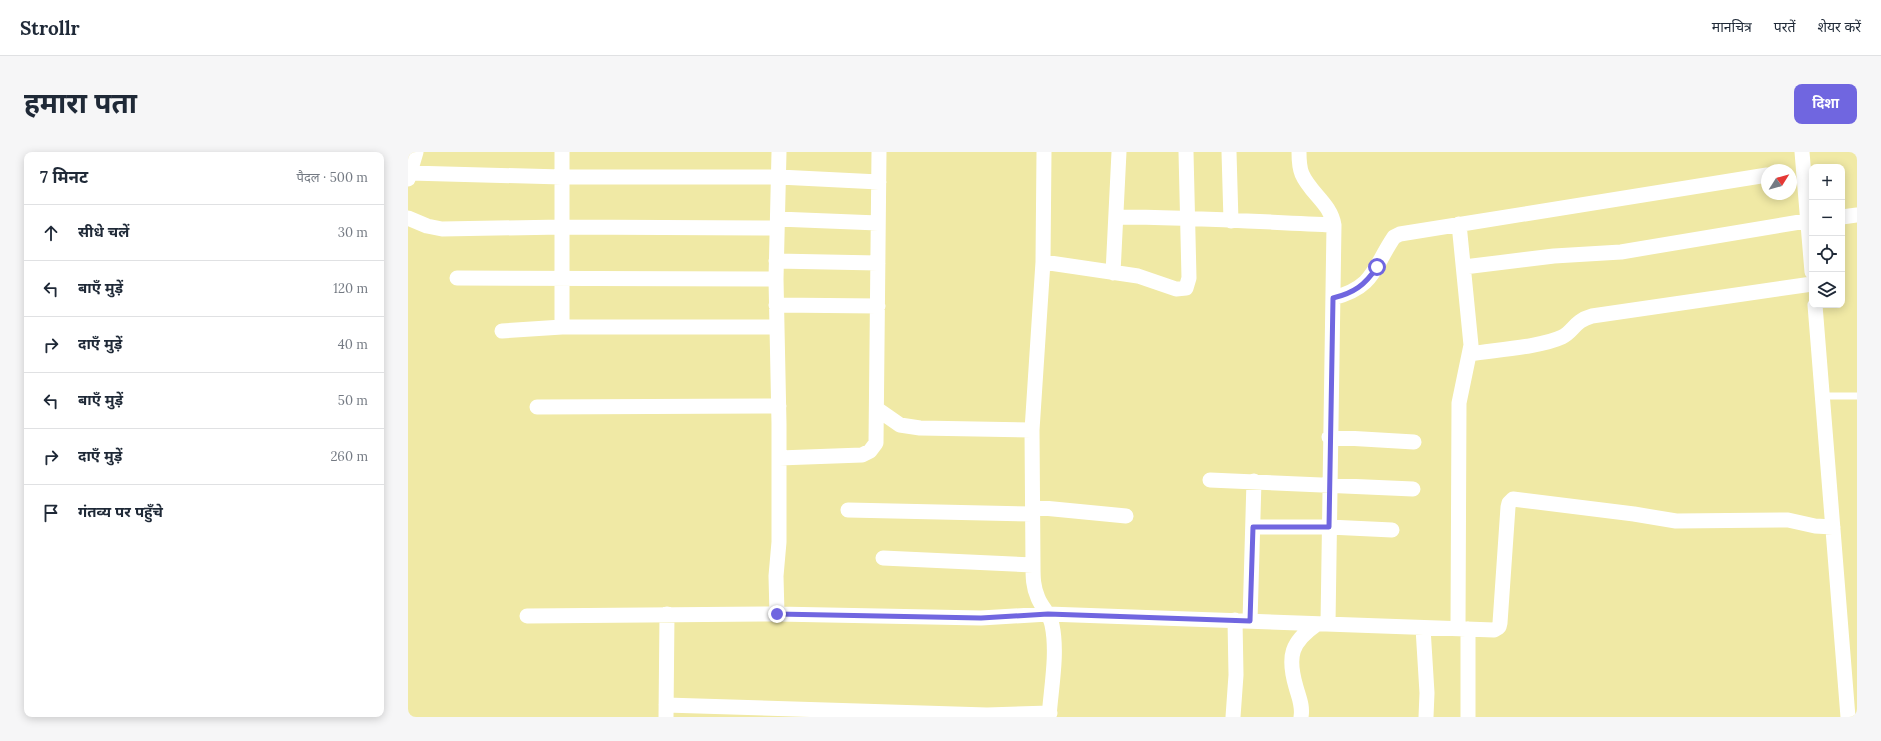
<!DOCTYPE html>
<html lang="hi">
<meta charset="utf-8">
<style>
:root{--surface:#fff;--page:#f6f6f7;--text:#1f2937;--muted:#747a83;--line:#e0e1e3;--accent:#7066e0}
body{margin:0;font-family:Lora,"Noto Sans Devanagari",serif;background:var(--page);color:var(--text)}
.controls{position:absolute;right:12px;top:12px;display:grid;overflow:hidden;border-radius:8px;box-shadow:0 2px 10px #0003}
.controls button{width:36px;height:36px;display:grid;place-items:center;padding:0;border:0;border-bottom:1px solid var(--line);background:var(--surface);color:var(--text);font:20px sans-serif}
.compass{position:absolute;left:1353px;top:12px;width:36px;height:36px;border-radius:50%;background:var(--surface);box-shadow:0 2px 10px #0003;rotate:53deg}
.stop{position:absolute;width:12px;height:12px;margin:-9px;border:3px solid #7066e0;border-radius:50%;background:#fff}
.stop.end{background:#7066e0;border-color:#fff;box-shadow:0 1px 4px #0008}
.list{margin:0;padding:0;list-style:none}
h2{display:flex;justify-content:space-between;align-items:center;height:52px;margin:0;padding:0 16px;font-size:17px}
h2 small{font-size:13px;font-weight:400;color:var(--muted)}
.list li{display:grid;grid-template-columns:26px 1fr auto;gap:12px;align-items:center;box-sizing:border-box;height:56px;padding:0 16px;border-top:1px solid var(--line)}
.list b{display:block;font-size:15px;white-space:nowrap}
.list em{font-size:13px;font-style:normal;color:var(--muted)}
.icon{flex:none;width:22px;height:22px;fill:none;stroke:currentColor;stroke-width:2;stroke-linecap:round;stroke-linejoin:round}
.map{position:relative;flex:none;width:1449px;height:565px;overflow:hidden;border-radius:8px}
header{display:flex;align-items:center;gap:24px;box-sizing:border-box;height:56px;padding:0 20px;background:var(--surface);border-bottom:1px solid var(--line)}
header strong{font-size:19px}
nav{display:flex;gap:22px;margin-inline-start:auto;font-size:14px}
.intro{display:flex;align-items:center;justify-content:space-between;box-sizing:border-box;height:96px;padding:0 24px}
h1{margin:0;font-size:28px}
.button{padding:10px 18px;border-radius:8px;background:var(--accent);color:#fff;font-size:14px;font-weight:700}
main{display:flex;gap:24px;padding:0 24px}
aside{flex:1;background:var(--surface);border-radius:8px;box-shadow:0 2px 10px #0003}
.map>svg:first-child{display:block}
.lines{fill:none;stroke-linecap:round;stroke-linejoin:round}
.service{stroke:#fff;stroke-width:7}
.minor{stroke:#fff;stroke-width:15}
.route{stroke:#7066e0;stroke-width:5}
</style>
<header>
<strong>Strollr</strong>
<nav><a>मानचित्र</a><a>परतें</a><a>शेयर करें</a></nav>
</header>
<div class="intro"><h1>हमारा पता</h1><a class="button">दिशा</a></div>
<main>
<aside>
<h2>7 मिनट<small>पैदल · 500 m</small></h2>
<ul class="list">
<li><svg class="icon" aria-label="ahead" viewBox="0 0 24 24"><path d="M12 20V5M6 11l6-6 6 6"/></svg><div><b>सीधे चलें</b></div><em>30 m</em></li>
<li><svg class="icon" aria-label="left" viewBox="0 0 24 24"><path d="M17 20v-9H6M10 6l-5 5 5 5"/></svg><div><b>बाएँ मुड़ें</b></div><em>120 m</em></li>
<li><svg class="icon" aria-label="right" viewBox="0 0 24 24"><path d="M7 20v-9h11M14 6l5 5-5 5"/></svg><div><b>दाएँ मुड़ें</b></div><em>40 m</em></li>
<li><svg class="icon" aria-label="left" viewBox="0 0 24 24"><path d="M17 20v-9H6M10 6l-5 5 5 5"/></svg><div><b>बाएँ मुड़ें</b></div><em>50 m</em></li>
<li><svg class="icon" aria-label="right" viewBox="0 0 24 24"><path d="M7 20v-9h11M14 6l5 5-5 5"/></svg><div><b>दाएँ मुड़ें</b></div><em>260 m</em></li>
<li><svg class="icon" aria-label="arrive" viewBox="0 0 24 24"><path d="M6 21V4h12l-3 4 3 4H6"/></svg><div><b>गंतव्य पर पहुँचे</b></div></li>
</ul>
</aside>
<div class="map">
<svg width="1449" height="565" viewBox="0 0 1449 565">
<rect width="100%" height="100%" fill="#f0e9a5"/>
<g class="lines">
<path class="service" d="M1415,244H1449"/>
<path class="minor" d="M636,0L635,110L624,278L625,413C625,425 625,435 630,446C634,456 642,462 644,473C650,501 643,536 641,565
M821,0L823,69
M891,0C891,7 891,15 894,22C902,41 923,52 926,73L920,472
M1394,0L1404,120
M2,21L154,25H371L471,30
M0,27L8,0
M709,65C781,65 854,70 926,73
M1434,65L1449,63
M0,66L19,74L34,77L154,75L369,76
M370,67L470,71
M368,109L470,111
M635,110L730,124L768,137L778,136L781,126L778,0
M1056,115L1146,104L1213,100L1404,68
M705,121L711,0
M49,126L368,127
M925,146C967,135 965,116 986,85L992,82L1359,23
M368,153L470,154
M1407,153L1440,565
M154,175V0
M94,179L154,175H369
M1062,202C1086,198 1133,195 1154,185C1166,179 1166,169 1184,164L1404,132
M129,255L371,254
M469,257L492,273L512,276L624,278
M921,285L1006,290
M371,306L454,303L462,299L468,291L471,0
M802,328L1005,337
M625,355L718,364
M440,358L625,362
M845,375H921L984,378
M475,406L625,413
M369,462L368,424L371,390V272L368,127L371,0
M119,464L369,462L573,466L640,462L1086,478L1091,475L1092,471L1100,355L1101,351L1105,347L1226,362L1268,369L1380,368L1407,374L1425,375
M842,469L846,329
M1015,476L1019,541L1018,565
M1050,477L1051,251L1063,193L1051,72
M1060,477V565
M258,553L579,563L642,561
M258,565L259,462
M825,565L828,523L827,468
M893,565C895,554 891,546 888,535C879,504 883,490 909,472"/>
</g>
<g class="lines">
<path class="route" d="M369,462L573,466L640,462L842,469L845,375H921L925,146C946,141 957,133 969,115"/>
</g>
</svg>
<div class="controls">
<button>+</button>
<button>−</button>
<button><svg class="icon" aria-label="locate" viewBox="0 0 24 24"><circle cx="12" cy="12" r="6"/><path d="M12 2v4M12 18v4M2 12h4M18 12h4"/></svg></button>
<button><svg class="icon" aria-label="layers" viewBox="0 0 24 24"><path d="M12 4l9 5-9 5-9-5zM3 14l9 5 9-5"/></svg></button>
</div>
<svg class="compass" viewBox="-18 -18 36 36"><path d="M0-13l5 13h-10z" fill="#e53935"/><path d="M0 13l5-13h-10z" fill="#747a83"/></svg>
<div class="stop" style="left:969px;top:115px"></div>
<div class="stop end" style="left:369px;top:462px"></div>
</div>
</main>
